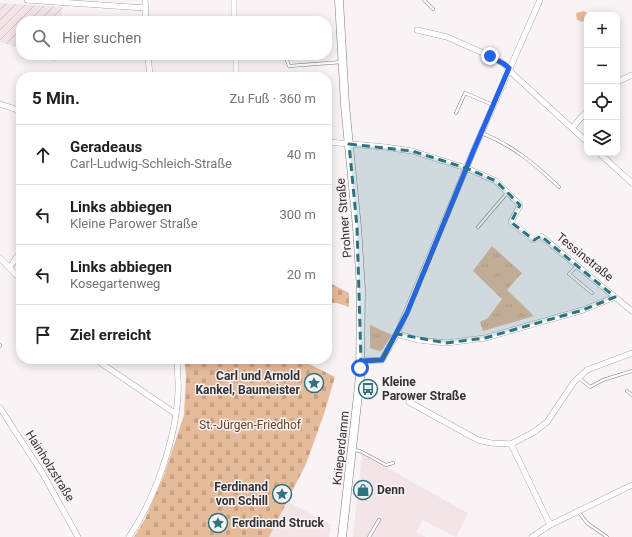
<!DOCTYPE html>
<html lang="de">
<meta charset="utf-8">
<style>
:root{--surface:#fff;--page:#f2f2f2;--text:#202124;--muted:#757577;--line:#e0e0e0}
body{margin:0;font-family:Roboto,sans-serif;background:var(--page);color:var(--text)}
.controls{position:absolute;right:12px;top:12px;display:grid;overflow:hidden;border-radius:8px;box-shadow:0 2px 10px #0003}
.controls button{width:36px;height:36px;display:grid;place-items:center;padding:0;border:0;border-bottom:1px solid var(--line);background:var(--surface);color:var(--text);font:20px sans-serif}
.stop{position:absolute;width:12px;height:12px;margin:-9px;border:3px solid #2563eb;border-radius:50%;background:#fff}
.stop.end{background:#2563eb;border-color:#fff;box-shadow:0 1px 4px #0008}
.list{margin:0;padding:0;list-style:none}
h2{display:flex;justify-content:space-between;align-items:center;height:52px;margin:0;padding:0 16px;font-size:17px}
h2 small{font-size:13px;font-weight:400;color:var(--muted)}
.list li{display:grid;grid-template-columns:26px 1fr auto;gap:12px;align-items:center;box-sizing:border-box;height:60px;padding:0 16px;border-top:1px solid var(--line)}
.list b{display:block;font-size:15px;white-space:nowrap}
.list p{margin:0;font-size:13px;white-space:nowrap;color:var(--muted)}
.list em{font-size:13px;font-style:normal;color:var(--muted)}
.icon{flex:none;width:22px;height:22px;fill:none;stroke:currentColor;stroke-width:2;stroke-linecap:round;stroke-linejoin:round}
.map{position:relative;flex:none;width:632px;height:537px;overflow:hidden}
.search{position:absolute;background:var(--surface);box-shadow:0 2px 10px #0003;left:16px;top:16px;width:316px;height:44px;display:flex;align-items:center;gap:10px;box-sizing:border-box;padding:0 14px;border-radius:16px;color:var(--muted);font-size:15px}
.panel{position:absolute;background:var(--surface);box-shadow:0 2px 10px #0003;left:16px;top:72px;width:316px;height:292px;border-radius:16px}
.map>svg:first-child{display:block}
.built{fill:#f2e4e7}
.industrial{fill:url(#industrial-furrows)}
.grass{fill:url(#grass-tufts)}
.cemetery{fill:url(#cemetery-stones)}
.lines{fill:none;stroke-linecap:round;stroke-linejoin:round}
.service-casing{stroke:#7f7b7c;stroke-width:3.5}
.minor-casing{stroke:#7f7b7c;stroke-width:6}
.secondary-casing{stroke:#7f7b7c;stroke-width:9}
.service{stroke:#fff;stroke-width:2.5}
.minor{stroke:#fff;stroke-width:5.5}
.secondary{stroke:#fff;stroke-width:8}
.route{stroke:#2563eb;stroke-width:5}
.marked{fill:#2d7380;fill-opacity:0.2;stroke:#2d7380;stroke-width:3;stroke-dasharray:8 5;stroke-linejoin:round}
.labels{text-anchor:middle;stroke-width:3;stroke-linejoin:round;paint-order:stroke}
.street-label{font-size:12px;fill:#333132;stroke:#f9f3f5}
.poi-label{font-size:12px;font-weight:bold;fill:#333132;stroke:#f9f3f5;text-anchor:start}
.park-label{font-size:12px;fill:#693f19;stroke:#f9f3f5}
</style>
<div class="map">
<svg width="632" height="537" viewBox="0 0 632 537">
<defs>
<pattern id="industrial-furrows" width="10" height="10" patternUnits="userSpaceOnUse"><rect width="10" height="10" fill="#f2e4e7"/><path d="M-1 1l2-2M0 10L10 0M9 11l2-2" fill="none" stroke="#d0c4c7"/></pattern>
<pattern id="grass-tufts" width="24" height="20" patternUnits="userSpaceOnUse"><rect width="24" height="20" fill="#e6bb9a"/><path d="M3 7l-1-3M5 7V3M7 7l1-3M15 17l-1-3M17 17v-4M19 17l1-3" fill="none" stroke="#c6a185"/></pattern>
<pattern id="cemetery-stones" width="16" height="16" patternUnits="userSpaceOnUse"><rect width="16" height="16" fill="#e6bb9a"/><path d="M2 7V4a2 2 0 0 1 4 0v3zM10 15v-3a2 2 0 0 1 4 0v3z" fill="#c6a185"/></pattern>
</defs>
<rect width="100%" height="100%" fill="#f9f3f5"/>
<path class="built" d="M362,454L468,513L456,537L423,520L416,532L426,537H353Z
M287,501L331,525L329,537H269Z"/>
<path class="industrial" d="M0,3L62,7L61,21H21V49L0,42Z
M36,55H57L56,62Z"/>
<path class="grass" d="M584,11L589,15L586,20L582,22L577,20L576,13Z
M492,246L522,273L507,290L534,316L483,331L480,322L488,318L502,299L473,271Z
M370,325L392,335L382,350L379,351L370,348Z"/>
<path class="cemetery" d="M327,276L330,283L349,293V307L337,303H327Z
M184,359H303V361L335,377L324,414L306,464L269,537H134L145,519L164,475L184,415L186,376Z"/>
<g class="lines">
<defs>
<path id="service" d="M424,0L433,9
M285,55L289,66L342,62
M456,113L465,93L493,105
M481,133C511,144 536,165 559,187
M478,227L507,193
M577,266L569,274L592,293
M0,345V346
M579,378L590,387L603,380L632,371
M627,391L632,395
M354,450L360,451L386,465L393,463
M578,511L587,523L607,537
M369,537L379,520"/>
<path id="minor" d="M27,0L145,8
M145,0L146,21
M234,0V21
M417,30L447,37L490,56L504,64L513,74L587,142
M148,55L150,77
M236,55V77
M617,82L632,75
M0,104L21,111
M572,128L587,111
M327,142L385,147L412,151L466,168L496,181L520,205L511,222L534,240L541,236L615,297
M599,153L632,183
M0,258L21,280
M10,267L21,251
M397,334L419,340L446,343L485,338L583,310L615,297L632,311
M95,359L176,414
M361,361L382,360L397,334L473,152L540,0
M409,402L478,440L491,443L511,444L534,432L547,422L574,382L587,370L632,353
M0,408L43,474L78,537
M511,444L550,525
M129,537C155,499 176,439 178,393C179,382 177,370 177,359
M532,537L550,525L632,485"/>
<path id="secondary" d="M339,0L345,105L357,227L361,289L360,377L342,537"/>
</defs>
<use href="#service" class="service-casing"/>
<use href="#minor" class="minor-casing"/>
<use href="#secondary" class="secondary-casing"/>
<use href="#service" class="service"/>
<use href="#minor" class="minor"/>
<use href="#secondary" class="secondary"/>
</g>
<g class="lines">
<path class="route" d="M360,368L361,361L382,360L407,313L473,152L509,68L504,64L490,56"/>
</g>
<path class="marked" d="M349,144L412,151L466,168L496,181L520,205L511,222L534,240L541,236L615,297L583,310L485,338L446,343L397,334L382,360L361,361L357,227Z"/>
<defs>
<symbol id="sight-ring" viewBox="-11 -11 22 22"><circle r="9.5" fill="#f9f3f5" stroke="#2d7380" stroke-width="1.5"/><path d="M0-6L1.8-2.2L6-1.7L2.9 1.2L3.7 5.4L0 3.3L-3.7 5.4L-2.9 1.2L-6-1.7L-1.8-2.2Z" fill="#2d7380"/></symbol>
<symbol id="bus-ring" viewBox="-11 -11 22 22"><circle r="9.5" fill="#f9f3f5" stroke="#2d7380" stroke-width="1.5"/><path d="M-5-6H5V4H4V6H2V4H-2V6H-4V4H-5ZM-3.5-4V0h7V-4ZM-3.5 1.2v1.5H-2V1.2ZM2 1.2v1.5H3.5V1.2Z" fill="#2d7380"/></symbol>
<symbol id="shop-ring" viewBox="-11 -11 22 22"><circle r="9.5" fill="#f9f3f5" stroke="#2d7380" stroke-width="1.5"/><path d="M-5-2.5h2.3a2.7 3.5 0 0 1 5.4 0H5L5.5 6h-11ZM-1.5-2.5h3a1.5 2.3 0 0 0-3 0Z" fill="#2d7380"/></symbol>
</defs>
<g fill-rule="evenodd">
<use href="#sight-ring" x="303" y="372" width="22" height="22"/>
<use href="#bus-ring" x="357" y="378" width="22" height="22"/>
<use href="#shop-ring" x="352" y="479" width="22" height="22"/>
<use href="#sight-ring" x="271" y="483" width="22" height="22"/>
<use href="#sight-ring" x="207" y="512" width="22" height="22"/>
</g>
<g class="labels">
<g class="street-label">
<text transform="translate(344 218) rotate(-95)" y="4">Prohner Straße</text>
<text transform="translate(585 257) rotate(39)" y="4">Tessinstraße</text>
<text transform="translate(341 448) rotate(-84)" y="4">Knieperdamm</text>
<text transform="translate(50 466) rotate(58)" y="4">Hainholzstraße</text>
</g>
<g class="poi-label">
<text x="300" y="380" text-anchor="end">Carl und Arnold<tspan x="300" dy="14">Kankel, Baumeister</tspan></text>
<text x="382" y="386">Kleine<tspan x="382" dy="14">Parower Straße</tspan></text>
<text x="268" y="491" text-anchor="end">Ferdinand<tspan x="268" dy="14">von Schill</tspan></text>
<text x="377" y="494">Denn</text>
<text x="232" y="527">Ferdinand Struck</text>
</g>
<g class="park-label">
<text x="250" y="429">St.-Jürgen-Friedhof</text>
</g>
</g>
</svg>
<div class="controls">
<button>+</button>
<button>−</button>
<button><svg class="icon" aria-label="locate" viewBox="0 0 24 24"><circle cx="12" cy="12" r="6"/><path d="M12 2v4M12 18v4M2 12h4M18 12h4"/></svg></button>
<button><svg class="icon" aria-label="layers" viewBox="0 0 24 24"><path d="M12 4l9 5-9 5-9-5zM3 14l9 5 9-5"/></svg></button>
</div>
<div class="stop" style="left:360px;top:368px"></div>
<div class="stop end" style="left:490px;top:56px"></div>
<div class="search"><svg class="icon" aria-label="search" viewBox="0 0 24 24"><circle cx="10" cy="10" r="6"/><path d="M15 15l6 6"/></svg>Hier suchen</div>
<section class="panel">
<h2>5 Min.<small>Zu Fuß · 360 m</small></h2>
<ul class="list">
<li><svg class="icon" aria-label="ahead" viewBox="0 0 24 24"><path d="M12 20V5M6 11l6-6 6 6"/></svg><div><b>Geradeaus</b><p>Carl-Ludwig-Schleich-Straße</p></div><em>40 m</em></li>
<li><svg class="icon" aria-label="left" viewBox="0 0 24 24"><path d="M17 20v-9H6M10 6l-5 5 5 5"/></svg><div><b>Links abbiegen</b><p>Kleine Parower Straße</p></div><em>300 m</em></li>
<li><svg class="icon" aria-label="left" viewBox="0 0 24 24"><path d="M17 20v-9H6M10 6l-5 5 5 5"/></svg><div><b>Links abbiegen</b><p>Kosegartenweg</p></div><em>20 m</em></li>
<li><svg class="icon" aria-label="arrive" viewBox="0 0 24 24"><path d="M6 21V4h12l-3 4 3 4H6"/></svg><div><b>Ziel erreicht</b></div></li>
</ul>
</section>
</div>
